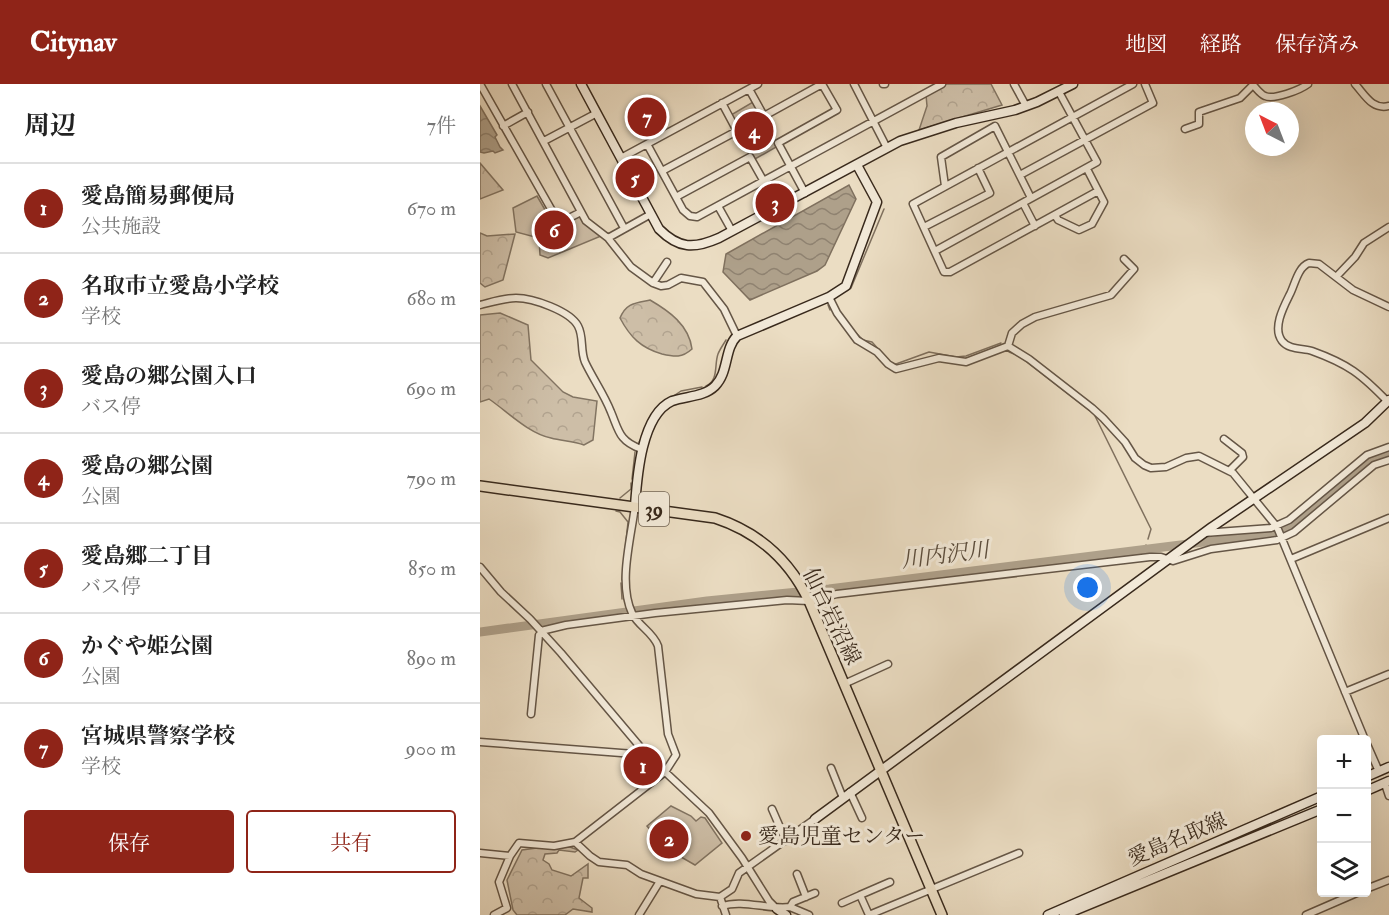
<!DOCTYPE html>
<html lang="ja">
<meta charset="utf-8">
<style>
:root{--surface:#fff;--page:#f6f6f6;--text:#222;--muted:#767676;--line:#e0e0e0;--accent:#8f2418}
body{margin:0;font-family:"IM FELL Double Pica","Noto Serif JP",serif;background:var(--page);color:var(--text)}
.controls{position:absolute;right:18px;bottom:18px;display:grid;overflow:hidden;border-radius:6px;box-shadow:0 6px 24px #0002}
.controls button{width:54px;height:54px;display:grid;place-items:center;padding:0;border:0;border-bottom:2px solid var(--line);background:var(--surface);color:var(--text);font:30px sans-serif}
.compass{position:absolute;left:765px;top:18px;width:54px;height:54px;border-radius:50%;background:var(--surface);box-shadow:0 6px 24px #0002;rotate:318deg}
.you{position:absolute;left:608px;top:504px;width:21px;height:21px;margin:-15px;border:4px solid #fff;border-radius:50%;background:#1a73e8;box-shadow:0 0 0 9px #1a73e833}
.badge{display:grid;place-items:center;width:39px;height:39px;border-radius:50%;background:var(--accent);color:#fff;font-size:20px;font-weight:700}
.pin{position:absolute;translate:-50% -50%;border:3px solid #fff;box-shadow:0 2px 6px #0006}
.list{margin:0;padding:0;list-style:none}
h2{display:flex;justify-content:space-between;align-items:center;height:78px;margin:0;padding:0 24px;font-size:26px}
h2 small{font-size:20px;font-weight:400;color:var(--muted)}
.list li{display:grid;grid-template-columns:39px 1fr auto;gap:18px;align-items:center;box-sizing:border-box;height:90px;padding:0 24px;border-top:2px solid var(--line)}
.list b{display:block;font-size:22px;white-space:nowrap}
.list p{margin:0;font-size:20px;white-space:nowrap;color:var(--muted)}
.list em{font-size:20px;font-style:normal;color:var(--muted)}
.actions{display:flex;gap:12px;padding:18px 24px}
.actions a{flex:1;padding:14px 0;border:2px solid var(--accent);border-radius:6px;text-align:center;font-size:21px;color:var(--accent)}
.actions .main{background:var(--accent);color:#fff}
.icon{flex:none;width:33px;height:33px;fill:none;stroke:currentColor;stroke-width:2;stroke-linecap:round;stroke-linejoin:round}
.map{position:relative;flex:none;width:909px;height:831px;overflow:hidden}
header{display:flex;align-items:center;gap:36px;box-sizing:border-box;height:84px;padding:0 30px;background:var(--accent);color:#fff}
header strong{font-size:28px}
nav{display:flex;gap:33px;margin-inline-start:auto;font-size:21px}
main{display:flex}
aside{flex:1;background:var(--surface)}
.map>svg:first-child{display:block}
.forest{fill:url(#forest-crowns);stroke:#827462;stroke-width:1.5}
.park{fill:#cdbea7;stroke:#827462;stroke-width:1.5}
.water{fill:url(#water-waves);stroke:#7f705e;stroke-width:1.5}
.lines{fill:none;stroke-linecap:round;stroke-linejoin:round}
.stream{stroke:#7f705e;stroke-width:1.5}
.river{stroke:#aea08a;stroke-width:9}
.street-casing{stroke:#655646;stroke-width:9}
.secondary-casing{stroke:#38291c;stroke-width:11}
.primary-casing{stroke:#38291c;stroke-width:12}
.street{stroke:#f2e9d8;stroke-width:6}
.secondary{stroke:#f2e9d8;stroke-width:8}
.primary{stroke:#ebddc3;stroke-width:9}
.poi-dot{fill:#8f2418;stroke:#f2e9d8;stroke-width:2}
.labels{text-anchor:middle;stroke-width:6;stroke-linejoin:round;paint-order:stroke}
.shield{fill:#f2e9d8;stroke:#706354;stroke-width:1.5}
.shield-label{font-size:20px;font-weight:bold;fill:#38291c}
.street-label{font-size:21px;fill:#38291c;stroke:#f2e9d8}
.poi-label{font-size:21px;fill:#38291c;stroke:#f2e9d8;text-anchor:start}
.water-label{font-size:22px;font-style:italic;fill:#5b4d3d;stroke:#f2e9d8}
</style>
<header>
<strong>Citynav</strong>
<nav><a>地図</a><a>経路</a><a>保存済み</a></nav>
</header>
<main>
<aside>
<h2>周辺<small>7件</small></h2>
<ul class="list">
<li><span class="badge">1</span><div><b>愛島簡易郵便局</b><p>公共施設</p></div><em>670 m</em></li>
<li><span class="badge">2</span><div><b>名取市立愛島小学校</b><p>学校</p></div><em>680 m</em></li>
<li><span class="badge">3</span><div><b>愛島の郷公園入口</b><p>バス停</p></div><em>690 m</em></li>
<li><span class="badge">4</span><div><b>愛島の郷公園</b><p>公園</p></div><em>790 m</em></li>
<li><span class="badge">5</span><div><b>愛島郷二丁目</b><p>バス停</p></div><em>850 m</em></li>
<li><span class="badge">6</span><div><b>かぐや姫公園</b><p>公園</p></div><em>890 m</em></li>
<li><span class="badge">7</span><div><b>宮城県警察学校</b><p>学校</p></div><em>900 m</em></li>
</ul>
<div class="actions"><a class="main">保存</a><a>共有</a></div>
</aside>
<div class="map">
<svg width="909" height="831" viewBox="0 0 909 831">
<defs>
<pattern id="forest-crowns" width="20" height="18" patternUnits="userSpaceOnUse" patternTransform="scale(1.5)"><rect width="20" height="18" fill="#cdbea7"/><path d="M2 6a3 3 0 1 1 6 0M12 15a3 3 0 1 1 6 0" fill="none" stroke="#b1a38f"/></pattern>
<pattern id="water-waves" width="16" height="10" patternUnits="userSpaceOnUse" patternTransform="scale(1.5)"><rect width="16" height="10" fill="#aea08a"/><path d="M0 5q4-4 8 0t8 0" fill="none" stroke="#8f8270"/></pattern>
</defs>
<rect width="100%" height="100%" fill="#ebddc3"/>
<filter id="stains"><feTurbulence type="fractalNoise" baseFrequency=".00333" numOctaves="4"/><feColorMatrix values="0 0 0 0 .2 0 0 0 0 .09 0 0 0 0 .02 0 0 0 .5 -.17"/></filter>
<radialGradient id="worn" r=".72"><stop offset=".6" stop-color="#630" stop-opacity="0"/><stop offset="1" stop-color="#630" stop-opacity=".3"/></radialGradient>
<path class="forest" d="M466,0H511L522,21L439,46L447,22L446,11Z
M0,79L23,106L0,115Z
M0,149L7,152L35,150L23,196L5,203L0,199Z
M170,216C189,227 209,241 212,265C202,274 195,273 182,270C161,264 150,253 140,234C146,219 155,219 170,216Z
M20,229L48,241L51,276L83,308L93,313L117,317L113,356L104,361C93,357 82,357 71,354C48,349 28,328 9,315L0,318V231Z
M64,763H90L98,766L95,768L79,766L77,769L65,770L63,776L69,780L72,786L91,792L108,780V794H103L99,814L112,824V828L93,825L85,831H37L33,826L27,796L42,766Z"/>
<path class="park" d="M273,18L298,62L275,75L251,31Z
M57,112L75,143L101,132L121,152L68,174L60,171L59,154L36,148L33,124Z
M191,722L211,732L216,737L221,733L225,734L242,759L215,781L187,765L167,742Z"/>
<path class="water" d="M0,22L17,51L15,53L20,63L23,66L15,69L13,67L4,69L0,68Z
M369,101L376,115L345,181L337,187L270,216L243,188L246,170Z"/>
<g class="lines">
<path class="stream" d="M366,207L371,204L404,125
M348,221L350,226
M374,247L383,256L392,258L408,276
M529,268L537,271
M543,275L614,330L671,445L668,455
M412,279L416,280L449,268L476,273L486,272L521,259
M226,302C239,296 234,281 238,270C240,265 243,261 246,256
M183,319L201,307L222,303
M159,358L163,351
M152,395L155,368
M140,414L151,405V399
M136,427L140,428L148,438L142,496
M666,466V461
M141,499L142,515
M145,525L147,528"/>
<path class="river" d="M0,548L227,517L349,505L804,448L880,386L896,373L909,369"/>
<defs>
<path id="street" d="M0,0L79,139L101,128
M32,0L106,137L128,154L151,183L173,199L181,202L188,201L201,194L223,198L244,225L257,252
M66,0L144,144
M374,0L407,64
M403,0H405
M534,0L546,22
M875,0C885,11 892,26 909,22
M269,5L284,32L342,0
M23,42L48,28
M705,45L719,40V28L760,14L773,1C777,5 780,10 785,12C794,16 820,6 828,0
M64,57L117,29
M167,60L203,126L210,132L217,133L462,0
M141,74L278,0
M182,87L257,47L242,19
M540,91L673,19L665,0
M465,102L461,73L515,42L551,114
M618,107L470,188H464L433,120L653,0
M325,109L298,59L357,26L342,0
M196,113L270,73L283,96
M543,119L555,142
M238,122L252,147
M575,131L578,136L599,146L612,140L624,118L607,85
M444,143L510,109L498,84
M128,154L171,130
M455,167L617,78L579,8
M856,193L875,173L884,159L909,143
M173,199L187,178
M349,213L357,229L377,256L397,268L408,280L416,285L459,274L486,278L528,262L549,275L612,324L623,334L645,358L655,374L664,381L671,384L686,383L706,374L719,372L753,389L797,443L885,656
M0,221C12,218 24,214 36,214C53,214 90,227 98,242C104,253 100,266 105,278C113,295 124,310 131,328C139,347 139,357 161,365
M528,262L532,249L542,240L555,233L631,211L654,185L644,175
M908,318C881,290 868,280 832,267C823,264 809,266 802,257C792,244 804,222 810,210C815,200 818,183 829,179L839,180L873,206L909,223
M744,355L762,369L763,373L749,387
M724,449L791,444L809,436L887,371L909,363
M811,475L909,434
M0,483L21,508L50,535L81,569L167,671L229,729L262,774L289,817L297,825
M61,547L86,541L175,529L307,516L329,517L357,510L670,473H681L693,477L731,465L797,456L814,448L894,381L909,376
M364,600L408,580
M865,608L909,590
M51,630L59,551L63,549
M0,658L167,671
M886,658L897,683
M351,684L363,714
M906,703L909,712
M370,708L382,734
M292,725L306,757
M95,758L110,772L119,778L147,781L161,790L216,810L240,813L252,805L259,789L335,735
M0,769L30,772
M317,790L326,813
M886,805L909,796
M380,811L410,798
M240,813L246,831
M362,819L380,811L389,831
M242,822C263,815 288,826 310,823L313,818L335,809
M310,823L329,831
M14,831L27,824L19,798L30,772L39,759L74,762L95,758L185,688L196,671L188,650L178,562C173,548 158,542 152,529C138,499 151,455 155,422
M159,831L180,797
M389,831L539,769
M826,831L879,808"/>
<path id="secondary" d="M101,0L179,145C199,165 214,165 239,154L420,57L476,39L535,26L557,18L593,0
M155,422C157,394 161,331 192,317C206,312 224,313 235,302C249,288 244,265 257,252L349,213L366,202L397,118L377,81
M886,693L909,683
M886,707L909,697
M335,735L732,443L885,339L909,316
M297,825L306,831
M568,831L842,712
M584,831L842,725"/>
<path id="primary" d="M0,402L235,434C278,448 310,477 329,517L462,831"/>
</defs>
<use href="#street" class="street-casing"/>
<use href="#secondary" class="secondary-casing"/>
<use href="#primary" class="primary-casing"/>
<use href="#street" class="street"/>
<use href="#secondary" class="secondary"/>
<use href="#primary" class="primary"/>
</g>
<circle class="poi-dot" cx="266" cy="752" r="6"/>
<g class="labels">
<rect class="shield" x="159" y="408" width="30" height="34" rx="4.5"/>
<g class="shield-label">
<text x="174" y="432">39</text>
</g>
<g class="street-label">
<text transform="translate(352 532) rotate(64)" y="7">仙台岩沼線</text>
<text transform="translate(697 755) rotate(-23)" y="7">愛島名取線</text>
</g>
<g class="poi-label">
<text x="278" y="759">愛島児童センター</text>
</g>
<g class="water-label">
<text transform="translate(465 470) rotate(-7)" y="8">川内沢川</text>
</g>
</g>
<rect width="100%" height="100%" filter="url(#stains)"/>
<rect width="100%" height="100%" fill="url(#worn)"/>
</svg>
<div class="controls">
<button>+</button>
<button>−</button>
<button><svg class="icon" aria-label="layers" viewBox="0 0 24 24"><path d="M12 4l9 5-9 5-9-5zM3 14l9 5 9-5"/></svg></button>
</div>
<svg class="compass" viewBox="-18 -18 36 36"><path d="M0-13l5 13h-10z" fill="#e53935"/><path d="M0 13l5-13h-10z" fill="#767676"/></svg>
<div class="you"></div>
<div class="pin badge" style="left:163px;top:682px">1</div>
<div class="pin badge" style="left:189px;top:755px">2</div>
<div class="pin badge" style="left:295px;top:119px">3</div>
<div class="pin badge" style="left:274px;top:47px">4</div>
<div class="pin badge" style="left:155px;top:94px">5</div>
<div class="pin badge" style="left:74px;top:146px">6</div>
<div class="pin badge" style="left:167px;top:33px">7</div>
</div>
</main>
